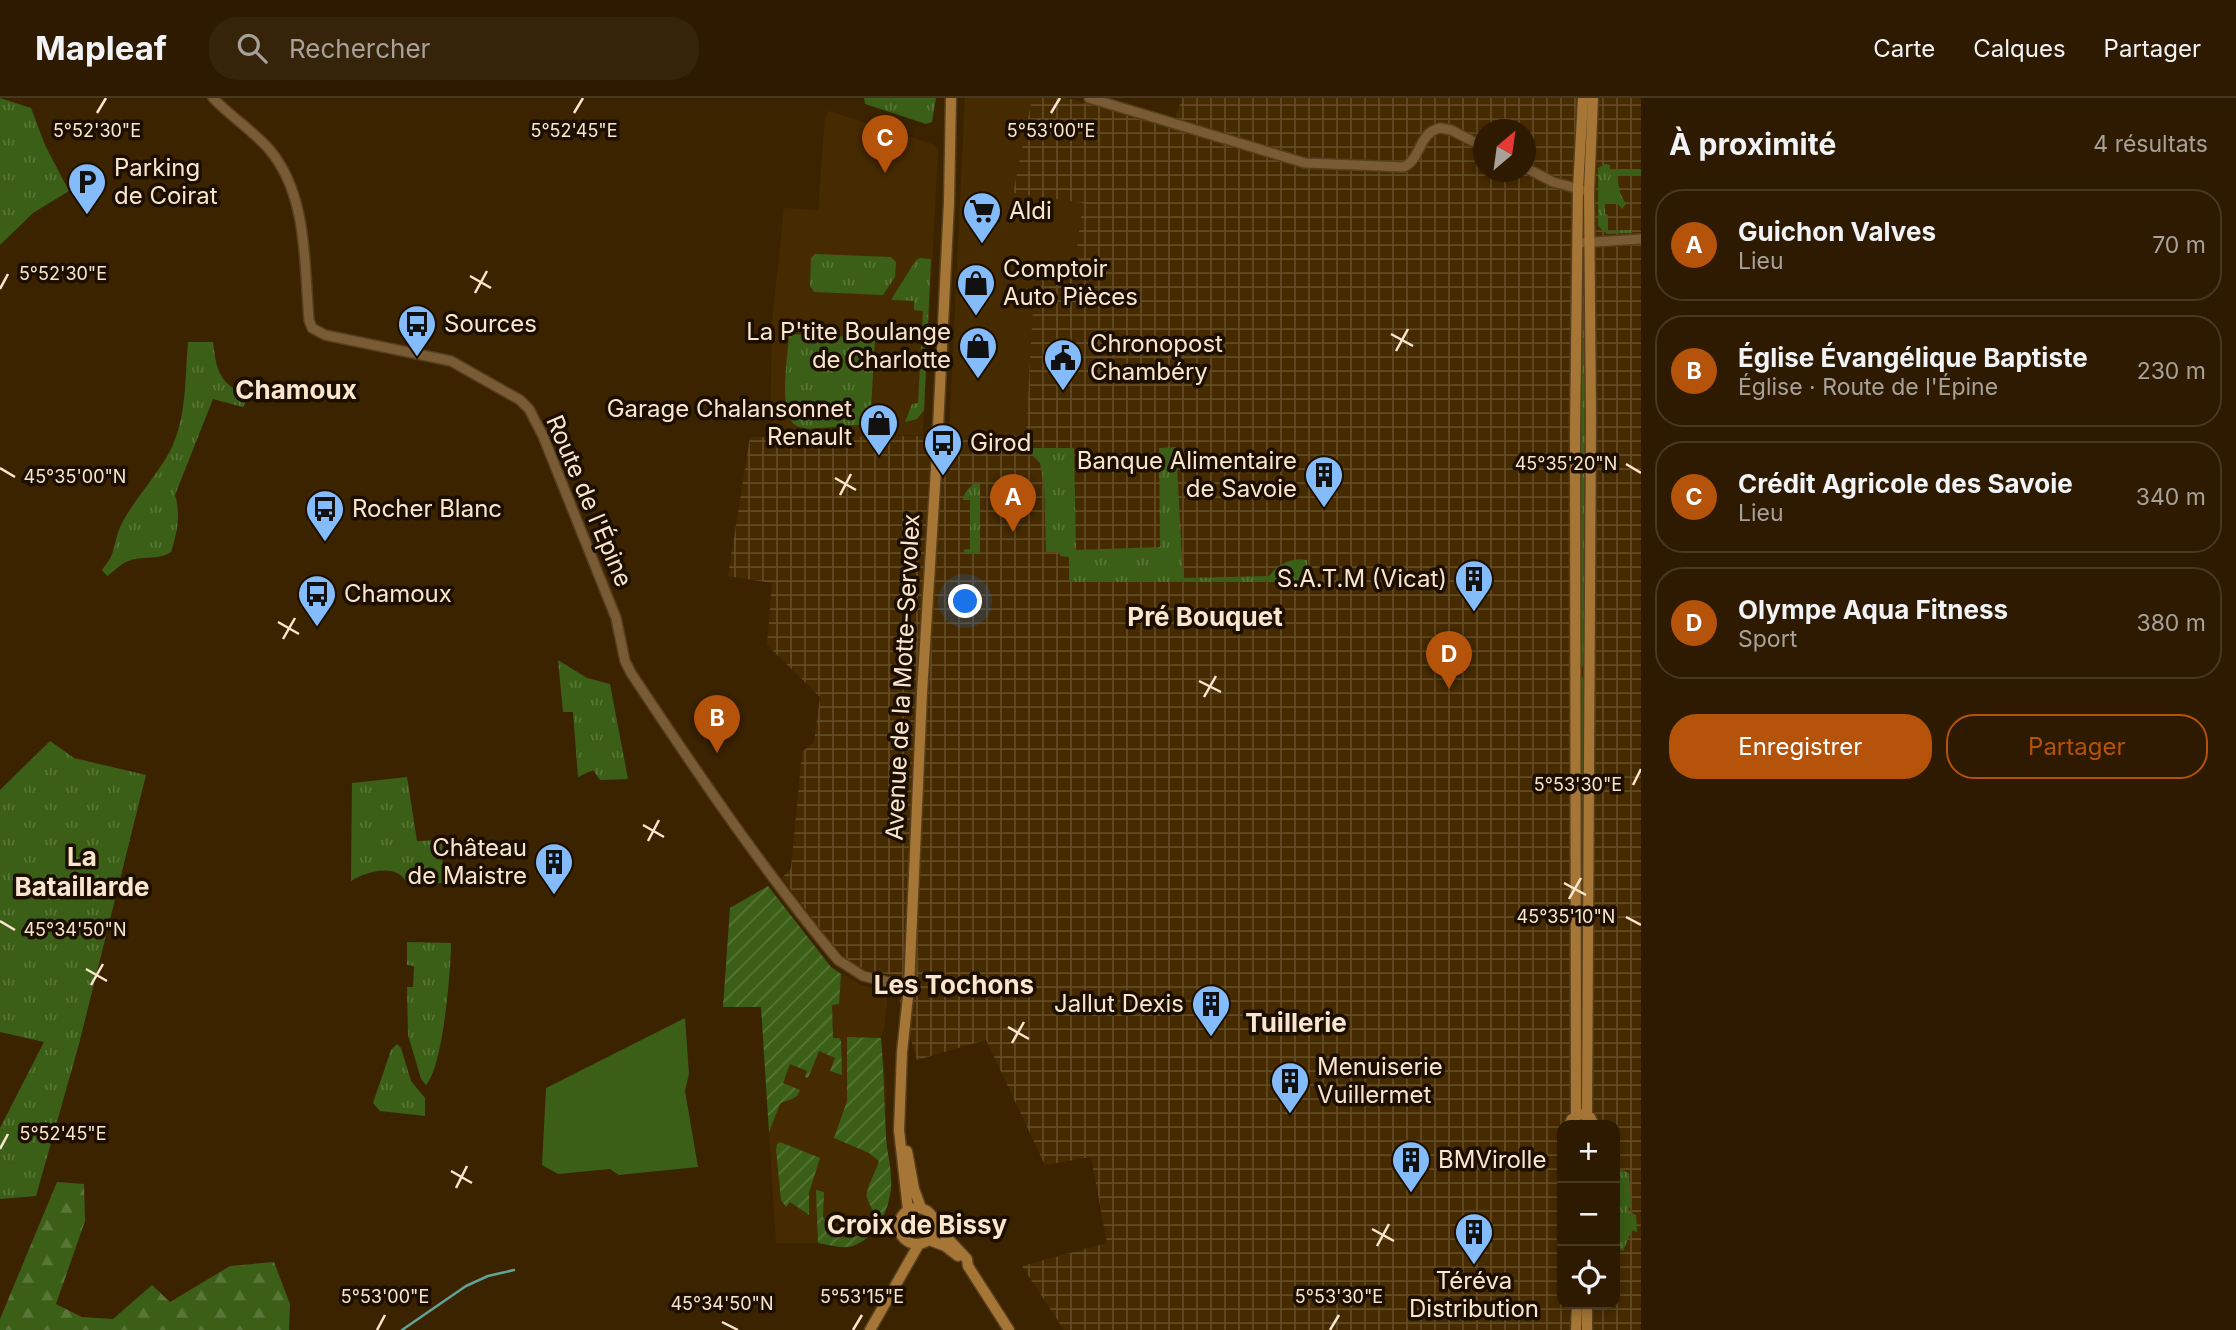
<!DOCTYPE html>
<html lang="fr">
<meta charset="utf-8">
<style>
:root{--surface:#2d1a00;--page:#35230a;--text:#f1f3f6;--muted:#a7a199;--line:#483822;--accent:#b45309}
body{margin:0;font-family:Inter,sans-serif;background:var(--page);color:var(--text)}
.controls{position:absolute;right:21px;bottom:21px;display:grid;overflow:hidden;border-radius:14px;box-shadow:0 4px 10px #0003}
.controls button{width:63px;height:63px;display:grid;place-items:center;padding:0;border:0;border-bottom:2px solid var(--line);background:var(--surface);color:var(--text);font:35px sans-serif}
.compass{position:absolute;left:1473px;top:21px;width:63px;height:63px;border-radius:50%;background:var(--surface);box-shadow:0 4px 10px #0003;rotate:29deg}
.you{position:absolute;left:966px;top:504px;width:24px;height:24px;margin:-18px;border:5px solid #fff;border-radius:50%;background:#1a73e8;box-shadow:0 0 0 10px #1a73e833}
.badge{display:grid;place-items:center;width:46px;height:46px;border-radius:50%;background:var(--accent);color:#fff;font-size:23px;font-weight:700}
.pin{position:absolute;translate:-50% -58px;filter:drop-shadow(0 2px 4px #0008)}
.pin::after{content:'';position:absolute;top:37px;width:24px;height:21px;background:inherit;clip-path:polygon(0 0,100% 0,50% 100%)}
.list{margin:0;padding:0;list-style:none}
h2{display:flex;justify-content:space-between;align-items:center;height:91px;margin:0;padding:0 28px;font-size:30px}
h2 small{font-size:23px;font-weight:400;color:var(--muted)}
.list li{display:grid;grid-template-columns:46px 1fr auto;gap:21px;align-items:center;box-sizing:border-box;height:112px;margin:0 14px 14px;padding:0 14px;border:2px solid var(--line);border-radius:28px}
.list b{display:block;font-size:26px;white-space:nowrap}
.list p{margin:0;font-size:23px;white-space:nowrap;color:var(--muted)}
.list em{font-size:23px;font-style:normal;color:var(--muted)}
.actions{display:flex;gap:14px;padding:21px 28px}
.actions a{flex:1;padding:16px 0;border:2px solid var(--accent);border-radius:28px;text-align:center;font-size:24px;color:var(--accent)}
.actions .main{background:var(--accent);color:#fff}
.icon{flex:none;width:38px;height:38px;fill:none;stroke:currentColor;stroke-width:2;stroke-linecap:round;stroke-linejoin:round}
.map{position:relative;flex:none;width:1641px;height:1232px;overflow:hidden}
header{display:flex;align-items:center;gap:42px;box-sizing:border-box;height:98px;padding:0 35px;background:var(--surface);border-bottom:2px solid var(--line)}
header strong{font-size:33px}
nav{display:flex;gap:38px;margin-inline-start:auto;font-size:24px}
.search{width:490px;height:63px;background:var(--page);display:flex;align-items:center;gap:18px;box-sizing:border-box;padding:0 24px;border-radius:28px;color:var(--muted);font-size:26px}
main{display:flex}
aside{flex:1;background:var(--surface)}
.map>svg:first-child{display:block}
.built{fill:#472b00}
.industrial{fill:url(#industrial-grid);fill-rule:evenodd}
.grass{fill:url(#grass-tufts)}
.forest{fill:url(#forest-firs)}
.park{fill:#3b5f16}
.garden{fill:url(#garden-furrows)}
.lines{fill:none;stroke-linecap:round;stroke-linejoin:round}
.stream{stroke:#61a299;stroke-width:2.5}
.tertiary-casing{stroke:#573e1d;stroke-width:12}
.secondary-casing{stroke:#573e1d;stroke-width:13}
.tertiary{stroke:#795b35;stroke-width:9}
.secondary{stroke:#a57636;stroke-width:10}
.ticks{fill:none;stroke:#fae6ce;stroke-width:2.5}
.labels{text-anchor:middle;stroke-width:7;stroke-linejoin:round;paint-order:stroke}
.poi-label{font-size:24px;fill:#fae6ce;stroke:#1c0f00;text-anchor:start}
.street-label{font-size:24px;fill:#fae6ce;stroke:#1c0f00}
.neighbourhood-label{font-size:26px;font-weight:bold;fill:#fae6ce;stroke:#1c0f00}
.ticks-label{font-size:18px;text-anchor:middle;fill:#fae6ce;stroke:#1c0f00;stroke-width:7;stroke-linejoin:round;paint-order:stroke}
</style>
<header>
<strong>Mapleaf</strong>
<div class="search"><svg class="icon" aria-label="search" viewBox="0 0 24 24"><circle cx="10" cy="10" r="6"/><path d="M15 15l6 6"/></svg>Rechercher</div>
<nav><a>Carte</a><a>Calques</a><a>Partager</a></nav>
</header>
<main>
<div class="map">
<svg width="1641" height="1232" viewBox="0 0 1641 1232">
<defs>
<pattern id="industrial-grid" width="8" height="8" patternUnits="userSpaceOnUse" patternTransform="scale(1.75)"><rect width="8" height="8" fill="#472b00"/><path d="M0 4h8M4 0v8" fill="none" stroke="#624a24"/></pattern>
<pattern id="grass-tufts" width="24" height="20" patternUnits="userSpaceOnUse" patternTransform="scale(1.75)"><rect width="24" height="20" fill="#3b5f16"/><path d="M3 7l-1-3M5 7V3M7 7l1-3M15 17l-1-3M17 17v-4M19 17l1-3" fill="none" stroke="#587637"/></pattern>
<pattern id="forest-firs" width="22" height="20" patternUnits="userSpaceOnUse" patternTransform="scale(1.75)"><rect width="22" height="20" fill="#3b5f16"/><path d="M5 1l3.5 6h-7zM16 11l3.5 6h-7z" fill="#587637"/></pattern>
<pattern id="garden-furrows" width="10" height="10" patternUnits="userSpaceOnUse" patternTransform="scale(1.75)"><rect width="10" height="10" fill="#3b5f16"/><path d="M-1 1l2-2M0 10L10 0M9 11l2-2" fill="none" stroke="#587637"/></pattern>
</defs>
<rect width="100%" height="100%" fill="#3c2300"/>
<path class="built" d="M965,0H1032L1013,95L1083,104L1074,169L1036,171L1026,337H949Z
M829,13L935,47L938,53L923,337L770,339L772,224L784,110L818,112L825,19Z
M768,788L831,869L861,887L888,894L885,926L881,940L886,993V1038L891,1091L882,1123L857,1147L846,1149L818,1145H776L761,909H723L730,810Z"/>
<path class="industrial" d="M1032,0H1068L1172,30L1182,0H1641V1232H1064L1022,1168L1107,1145L1091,1059L1045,1067L986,942L917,962L892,877L866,872L848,862L830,844L782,780L791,770L802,654L814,644L820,599L767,547L772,485L728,478L750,339L1026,337L1035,171L1074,169L1083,105L1013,95ZM1484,32H1526V74H1484ZM1562,1027H1615V1206H1562Z"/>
<path class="grass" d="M0,0L31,10L45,47L69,93L33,115L0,147Z
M864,0H936L932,24L926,26L865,6Z
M1605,66L1610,67V71H1641V78H1617L1620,95L1626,106L1622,111L1617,105L1605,106V116L1608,117V133L1632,132L1630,135L1607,136L1598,128V70Z
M815,156L891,159L896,164L895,179L883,197L814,194L810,188L811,160Z
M920,160L931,161L924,312L917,321L905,324L912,306L918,305L923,213L914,212V203L892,202V200L916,162Z
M1581,188H1587L1586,553L1582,570L1578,534Z
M789,236L875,240L871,312L877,313L882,325L807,331C801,329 796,329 792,324C779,307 788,258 789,236Z
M188,244H213C215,259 216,276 229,287C235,292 243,293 248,299L243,309L213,301L175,397C181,415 177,436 171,454C160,462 144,458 131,462C121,465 115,473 107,478L102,472C106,466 111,461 113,453C116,443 117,434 123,423C137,398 159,375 171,351C187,319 185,278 188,244Z
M1176,349L1183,480L1269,478C1278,466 1292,459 1307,462L1308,484H1069V459L1060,458V454H1046L1044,387L1040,365L1025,350H1074L1076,452L1160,449L1159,350Z
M976,385L980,386V455H966L963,452L970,451V402H963C964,394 969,389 976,385Z
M558,562L587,580L610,586L628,681L600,682L593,672L578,679L573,614H563Z
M1581,579L1584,580V857L1581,852Z
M50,643L74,660L146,677L79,946L36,1098L0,1101V1030L44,944L0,934V692Z
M407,679L417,743L442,742L443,785L407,786C399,764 366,773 351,783L352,685Z
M407,844L451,845C451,872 443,969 426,987L421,981L408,937L407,889H413L414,868L407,867Z
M397,946L401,950L411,983L425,1000V1018L380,1013L373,1005L391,952Z
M1615,1069L1629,1075L1631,1107L1628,1113L1636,1117L1637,1134L1632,1132L1623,1153L1615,1149Z"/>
<path class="forest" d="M57,1084L84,1086L85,1123L56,1206L82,1219L113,1221L152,1187L170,1204L230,1168L274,1164L290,1206L289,1232H0V1221Z"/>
<path class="park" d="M685,920L689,976L685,993L698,1069L619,1077L610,1071L558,1076L542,1067L546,990Z"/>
<path class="garden" d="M768,788L831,869L841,876L839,906L832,907L833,940H839L841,943L842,977L830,973L835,960L819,953L808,980L805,979L807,973L790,966L783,985L800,992C796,1004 788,1000 780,1006L769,1034L761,909H723L730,810Z
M847,939L881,940C884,973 884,1005 886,1037C886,1051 891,1065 891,1080C893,1104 879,1138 855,1147C844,1152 830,1147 818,1145L816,1092L824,1094L823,1119L833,1136C850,1144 874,1138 873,1115C872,1107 865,1102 867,1095C869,1084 876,1073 879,1063L869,1055L834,1040L847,1003Z
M780,1044L820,1060L809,1095V1117L790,1104L786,1109L781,1102L776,1052L777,1046Z"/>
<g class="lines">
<path class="stream" d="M402,1232L466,1188L488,1178L514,1172"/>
<defs>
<path id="tertiary" d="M213,0C230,18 252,32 269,51C308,97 304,165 309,222L312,230L325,237L451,263L520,302L529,311L543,338L616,520L625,563L631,575C696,673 762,771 838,862L863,878L909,889
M1089,0L1305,65L1404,69C1422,60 1418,35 1440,30L1451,32L1484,49
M1526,70L1553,84L1583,92
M1579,145L1641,141"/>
<path id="secondary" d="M1576,1017L1575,335L1578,91L1583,0
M1587,1017L1591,320L1589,93L1593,0
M1569,1027L1572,1021L1580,1016L1590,1019L1594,1027
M907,1053L914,1091L921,1110
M899 1128a18 18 0 1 1 36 0a18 18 0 1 1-36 0Z
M908,1112L899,1032L902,954L909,889L922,595L936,371L949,104L951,0
M935,1127L967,1161L968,1168L1009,1232
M929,1142L945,1148L958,1158
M870,1232L919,1146
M1576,1232L1577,1206
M1587,1232V1206"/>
</defs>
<use href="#tertiary" class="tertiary-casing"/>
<use href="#secondary" class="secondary-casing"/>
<use href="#tertiary" class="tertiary"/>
<use href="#secondary" class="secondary"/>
</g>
<path class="ticks" d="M97,15L106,0M574,15L583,0M1051,15L1060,0M470,178L491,190M0,191L8,176M475,195L487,173M1391,236L1413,248M1396,253L1408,231M1626,366L1641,375M0,370L15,379M835,380L856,392M840,397L851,376M278,524L299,536M283,541L295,520M1199,583L1221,594M1204,599L1216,578M1633,687L1641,671M643,727L664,739M648,743L659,722M1564,785L1586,797M1569,801L1581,780M1626,819L1641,827M0,823L15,832M86,871L107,883M91,887L103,866M1008,929L1029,941M1012,945L1024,924M0,1051L8,1036M451,1073L472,1085M456,1090L467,1068M1372,1131L1394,1143M1377,1148L1389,1126M722,1224L738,1232M377,1232L385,1217M853,1232L862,1217M1330,1232L1339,1217"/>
<defs>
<symbol id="parking-pin" viewBox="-11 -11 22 30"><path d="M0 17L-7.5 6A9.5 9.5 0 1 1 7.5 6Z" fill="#84bcfb" stroke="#1c0f00"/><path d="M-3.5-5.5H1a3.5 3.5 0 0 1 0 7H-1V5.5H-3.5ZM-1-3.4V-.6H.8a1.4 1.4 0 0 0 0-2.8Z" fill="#111"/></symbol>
<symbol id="supermarket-pin" viewBox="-11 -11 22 30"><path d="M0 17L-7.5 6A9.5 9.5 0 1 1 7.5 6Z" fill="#84bcfb" stroke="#1c0f00"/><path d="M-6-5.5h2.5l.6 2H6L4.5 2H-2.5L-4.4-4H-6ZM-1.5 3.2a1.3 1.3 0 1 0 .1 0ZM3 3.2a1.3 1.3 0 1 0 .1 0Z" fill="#111"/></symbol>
<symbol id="shop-pin" viewBox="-11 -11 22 30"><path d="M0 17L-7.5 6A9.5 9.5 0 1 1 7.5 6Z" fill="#84bcfb" stroke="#1c0f00"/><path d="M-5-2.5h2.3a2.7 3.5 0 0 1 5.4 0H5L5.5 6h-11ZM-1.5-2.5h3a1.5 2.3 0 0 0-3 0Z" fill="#111"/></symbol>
<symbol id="bus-pin" viewBox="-11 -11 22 30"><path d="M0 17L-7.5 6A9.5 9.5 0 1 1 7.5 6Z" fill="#84bcfb" stroke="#1c0f00"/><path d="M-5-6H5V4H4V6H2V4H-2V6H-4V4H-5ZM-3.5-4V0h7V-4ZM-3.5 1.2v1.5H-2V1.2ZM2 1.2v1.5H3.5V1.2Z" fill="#111"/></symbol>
<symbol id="civic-pin" viewBox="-11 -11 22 30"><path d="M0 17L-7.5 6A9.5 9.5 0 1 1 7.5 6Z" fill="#84bcfb" stroke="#1c0f00"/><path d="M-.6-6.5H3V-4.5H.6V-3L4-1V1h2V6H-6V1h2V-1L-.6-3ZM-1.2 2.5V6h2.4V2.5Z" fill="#111"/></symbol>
<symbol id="building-pin" viewBox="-11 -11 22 30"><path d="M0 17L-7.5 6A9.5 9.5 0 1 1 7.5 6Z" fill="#84bcfb" stroke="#1c0f00"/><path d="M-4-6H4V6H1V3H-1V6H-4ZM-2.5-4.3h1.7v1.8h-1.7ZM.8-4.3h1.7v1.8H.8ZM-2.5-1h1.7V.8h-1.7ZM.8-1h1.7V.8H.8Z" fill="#111"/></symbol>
</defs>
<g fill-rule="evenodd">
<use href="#parking-pin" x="65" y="62" width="44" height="60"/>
<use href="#supermarket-pin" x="960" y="91" width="44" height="60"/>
<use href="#shop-pin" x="954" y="163" width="44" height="60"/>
<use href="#bus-pin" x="395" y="204" width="44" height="60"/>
<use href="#shop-pin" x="956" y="226" width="44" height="60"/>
<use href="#civic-pin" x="1041" y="238" width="44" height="60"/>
<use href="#shop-pin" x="857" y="303" width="44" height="60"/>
<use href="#bus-pin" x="921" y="323" width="44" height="60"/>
<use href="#building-pin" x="1302" y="355" width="44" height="60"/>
<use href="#bus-pin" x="303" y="389" width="44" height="60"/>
<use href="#building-pin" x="1452" y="459" width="44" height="60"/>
<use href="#bus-pin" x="295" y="474" width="44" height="60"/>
<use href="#building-pin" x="532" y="742" width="44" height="60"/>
<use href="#building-pin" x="1189" y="884" width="44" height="60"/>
<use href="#building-pin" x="1268" y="961" width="44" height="60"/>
<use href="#building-pin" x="1389" y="1040" width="44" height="60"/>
<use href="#building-pin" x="1452" y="1112" width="44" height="60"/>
</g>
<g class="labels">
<g class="poi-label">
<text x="114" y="78">Parking<tspan x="114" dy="28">de Coirat</tspan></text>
<text x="1009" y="121">Aldi</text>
<text x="1003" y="179">Comptoir<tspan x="1003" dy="28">Auto Pièces</tspan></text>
<text x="444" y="234">Sources</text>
<text x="951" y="242" text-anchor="end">La P'tite Boulange<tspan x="951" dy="28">de Charlotte</tspan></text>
<text x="1090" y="254">Chronopost<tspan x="1090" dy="28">Chambéry</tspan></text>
<text x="852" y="319" text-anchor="end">Garage Chalansonnet<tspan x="852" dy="28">Renault</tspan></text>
<text x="970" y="353">Girod</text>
<text x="1297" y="371" text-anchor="end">Banque Alimentaire<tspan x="1297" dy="28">de Savoie</tspan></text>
<text x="352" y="419">Rocher Blanc</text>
<text x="1447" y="489" text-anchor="end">S.A.T.M (Vicat)</text>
<text x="344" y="504">Chamoux</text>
<text x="527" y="758" text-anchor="end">Château<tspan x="527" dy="28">de Maistre</tspan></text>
<text x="1184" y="914" text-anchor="end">Jallut Dexis</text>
<text x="1317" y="977">Menuiserie<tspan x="1317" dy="28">Vuillermet</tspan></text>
<text x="1438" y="1070">BMVirolle</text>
<text x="1474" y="1191" text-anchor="middle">Téréva<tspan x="1474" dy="28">Distribution</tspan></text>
</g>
<g class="street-label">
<text transform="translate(589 403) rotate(67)" y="8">Route de l'Épine</text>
<text transform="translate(903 579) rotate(-87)" y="8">Avenue de la Motte-Servolex</text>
</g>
<g class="neighbourhood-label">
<text x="296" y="301">Chamoux</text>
<text x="1205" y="528">Pré Bouquet</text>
<text x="82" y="768">La<tspan x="82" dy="30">Bataillarde</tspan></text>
<text x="954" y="896">Les Tochons</text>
<text x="1296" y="934">Tuillerie</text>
<text x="917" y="1136">Croix de Bissy</text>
</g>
</g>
<g class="ticks-label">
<text x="97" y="39">5°52'30"E</text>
<text x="574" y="39">5°52'45"E</text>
<text x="1051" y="39">5°53'00"E</text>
<text x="63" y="182">5°52'30"E</text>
<text x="1566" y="372">45°35'20"N</text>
<text x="75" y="385">45°35'00"N</text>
<text x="1578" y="693">5°53'30"E</text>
<text x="1566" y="825">45°35'10"N</text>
<text x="75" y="838">45°34'50"N</text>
<text x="63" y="1042">5°52'45"E</text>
<text x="385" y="1205">5°53'00"E</text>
<text x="862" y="1205">5°53'15"E</text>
<text x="1339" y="1205">5°53'30"E</text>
<text x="722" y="1212">45°34'50"N</text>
</g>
</svg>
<div class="controls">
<button>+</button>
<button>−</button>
<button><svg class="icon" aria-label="locate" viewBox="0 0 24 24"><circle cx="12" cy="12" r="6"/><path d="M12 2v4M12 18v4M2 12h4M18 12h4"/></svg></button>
</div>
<svg class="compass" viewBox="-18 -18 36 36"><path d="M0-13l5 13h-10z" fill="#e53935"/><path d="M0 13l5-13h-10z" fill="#a7a199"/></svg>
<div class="you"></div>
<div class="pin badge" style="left:1013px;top:434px">A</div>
<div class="pin badge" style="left:717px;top:655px">B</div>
<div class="pin badge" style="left:885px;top:75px">C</div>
<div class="pin badge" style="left:1449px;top:591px">D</div>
</div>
<aside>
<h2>À proximité<small>4 résultats</small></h2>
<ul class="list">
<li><span class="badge">A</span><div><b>Guichon Valves</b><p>Lieu</p></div><em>70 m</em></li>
<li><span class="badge">B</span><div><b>Église Évangélique Baptiste</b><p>Église · Route de l'Épine</p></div><em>230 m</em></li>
<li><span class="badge">C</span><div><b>Crédit Agricole des Savoie</b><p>Lieu</p></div><em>340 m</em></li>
<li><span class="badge">D</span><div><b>Olympe Aqua Fitness</b><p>Sport</p></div><em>380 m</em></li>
</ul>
<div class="actions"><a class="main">Enregistrer</a><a>Partager</a></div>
</aside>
</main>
